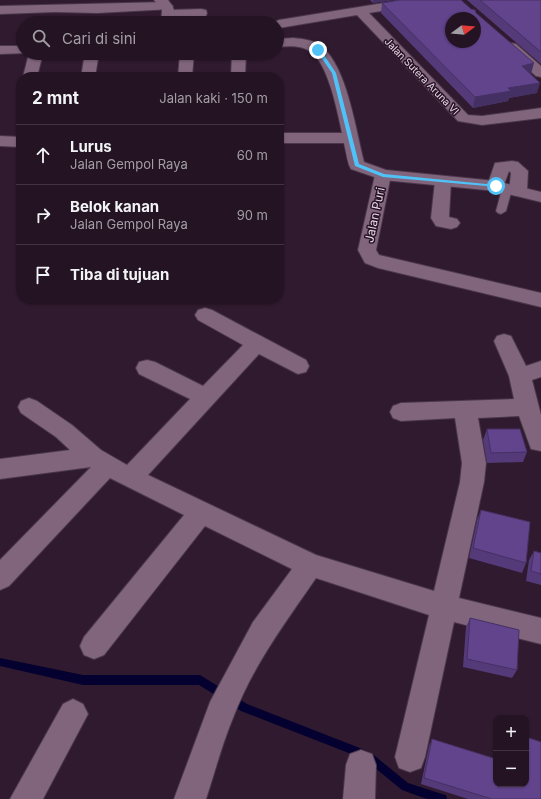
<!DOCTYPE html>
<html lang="id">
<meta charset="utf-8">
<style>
:root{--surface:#241423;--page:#2c1d2b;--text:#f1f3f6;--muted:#a39ea6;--line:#413341}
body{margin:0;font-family:Inter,sans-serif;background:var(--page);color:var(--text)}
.controls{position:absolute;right:12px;bottom:12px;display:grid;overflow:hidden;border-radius:8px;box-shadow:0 1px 3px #0004}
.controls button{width:36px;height:36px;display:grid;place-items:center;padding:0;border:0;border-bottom:1px solid var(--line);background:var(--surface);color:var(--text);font:20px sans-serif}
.compass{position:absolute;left:445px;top:12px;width:36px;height:36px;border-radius:50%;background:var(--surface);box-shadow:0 1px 3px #0004;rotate:74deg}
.stop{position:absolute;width:12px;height:12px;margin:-9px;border:3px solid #4fc3f7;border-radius:50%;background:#fff}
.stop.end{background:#4fc3f7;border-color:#fff;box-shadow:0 1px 4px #0008}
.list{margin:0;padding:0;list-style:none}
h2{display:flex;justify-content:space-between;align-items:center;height:52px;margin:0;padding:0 16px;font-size:17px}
h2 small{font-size:13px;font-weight:400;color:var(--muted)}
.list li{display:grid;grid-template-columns:26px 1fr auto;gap:12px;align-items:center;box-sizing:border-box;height:60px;padding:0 16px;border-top:1px solid var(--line)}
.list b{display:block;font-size:15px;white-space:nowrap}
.list p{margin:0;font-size:13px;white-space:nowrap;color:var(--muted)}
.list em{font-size:13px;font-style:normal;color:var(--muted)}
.icon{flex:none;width:22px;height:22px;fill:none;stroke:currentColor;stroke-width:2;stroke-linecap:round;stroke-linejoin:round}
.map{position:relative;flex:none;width:541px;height:799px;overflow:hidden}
.search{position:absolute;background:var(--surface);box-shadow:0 1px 3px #0004;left:16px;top:16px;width:268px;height:44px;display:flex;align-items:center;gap:10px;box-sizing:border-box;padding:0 14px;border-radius:22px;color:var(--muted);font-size:15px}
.panel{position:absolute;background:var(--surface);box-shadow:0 1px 3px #0004;left:16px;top:72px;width:268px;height:232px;border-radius:16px}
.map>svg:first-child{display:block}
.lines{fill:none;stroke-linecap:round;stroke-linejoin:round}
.stream{fill:#04002f;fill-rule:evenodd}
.service-casing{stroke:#4a3749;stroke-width:2}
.minor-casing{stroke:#4a3749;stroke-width:2}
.tertiary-casing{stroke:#4a3749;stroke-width:2}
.service{fill:#80657d;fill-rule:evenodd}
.minor{fill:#80657d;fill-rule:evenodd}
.tertiary{fill:#80657d;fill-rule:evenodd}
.wall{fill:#543a79}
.shaded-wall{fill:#453063}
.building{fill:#62448d;stroke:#453063;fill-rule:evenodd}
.route{fill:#4fc3f7}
.labels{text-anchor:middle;stroke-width:3;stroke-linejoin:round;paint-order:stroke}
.far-street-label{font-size:10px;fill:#e7d8e6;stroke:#261125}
.street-label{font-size:12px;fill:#e7d8e6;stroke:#261125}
</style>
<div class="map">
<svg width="541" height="799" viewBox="0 0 541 799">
<rect width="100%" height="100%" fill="#301a2f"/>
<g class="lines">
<path class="stream" d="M0,658L83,675H200L247,704L370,752L408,783L442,794L446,795L447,799H427L402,790L364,759L241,711L199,685H83L0,666Z"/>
<defs>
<path id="service" d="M507,186L512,189L506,211L501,214L498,213L496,211L502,189Z"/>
<path id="minor" d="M402,0H431L425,4L369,13L468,115L482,116L541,108V118L482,125L458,121L357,15L279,28L277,27V23H273L279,20Z
M167,2L173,6L172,9L97,13L55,12L0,14V6Z
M201,9L206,10L207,13L206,16L169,18L162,14L169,10Z
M511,43L516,44L541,66V77L536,76L506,50L504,47L506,44Z
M0,46H23V53H28L0,54Z
M29,53H43L37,77H23Z
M85,53H99L95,77H81Z
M180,53H194L192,77H178Z
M232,53H246L245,77H231Z
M279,133H349L355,135L357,138L355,141L349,143H279Z
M0,136L21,137V147L0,146Z
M512,161L518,162L528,171L527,191L524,195L518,196L512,195L509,191L511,173L509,171L502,190L496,191L490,190L487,186L495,163Z
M383,170L389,171L391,175L376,250L379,255L541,293V307L378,268L365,263L358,250L375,175L377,171Z
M443,176L449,177L451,181L449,217L457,219L460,223L457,227L451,229L436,226L431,218L435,181L437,177Z
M205,308L212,310L306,360L309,366L306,372L298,374L259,354L148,475L316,555L434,591L460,482L462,463L455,418L401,421L393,418L390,412L393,406L401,403L514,399L509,376L494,341L497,336L504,334L511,336L526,366L541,361V377L532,380L541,415V451L531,449L519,416L478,418L486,463L484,482L459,598L541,618V644L454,622L425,757L421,768L410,772L399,768L395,757L429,615L316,578C285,623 252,667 233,718C222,744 215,772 206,799H174L210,702L253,622L292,569L205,526L104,655L94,659L84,655L80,646L84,637L184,515L110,478L9,586L0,590V560L91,467L0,479V459L70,450L56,437L21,413L18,407L21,401L29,398L37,401L72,425L101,450L127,465L190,399L139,374L136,368L139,362L147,360L155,362L203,386L243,345L198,320L195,315L198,310Z
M73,699L83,704L88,714L43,799H10L63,704Z
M361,750L372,754L376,765L375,799H343L346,765L350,754Z"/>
<path id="tertiary" d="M154,0H168C174,7 176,13 175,23H161L162,10Z
M293,38C303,39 315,40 322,47C347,67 356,131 364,162L386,170L496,181L541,192V202L496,191L383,180L351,169L349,165C342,138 333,69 312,53C303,45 289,46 277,47V39Z"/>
</defs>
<use href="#service" class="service-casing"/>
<use href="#minor" class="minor-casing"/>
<use href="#tertiary" class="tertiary-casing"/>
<use href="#service" class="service"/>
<use href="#minor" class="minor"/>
<use href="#tertiary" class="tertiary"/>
</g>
<path class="wall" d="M370,0H393L373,3Z
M467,0H541V64Z
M382,3L471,9L476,13L531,74H530L537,93L509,98L508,101L473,108L381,13Z
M487,429L527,452L523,462L487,463L483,440Z
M481,510L526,563L522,573L469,558L477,520Z
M534,551L541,553V585L526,581L529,560Z
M470,618L517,670L512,678L463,667L466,627Z
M432,739L495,759L496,754V784L541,799H468L421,784L429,746Z"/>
<path class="shaded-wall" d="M373,0H393L373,3Z
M534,63L531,74L520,76L522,66Z
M540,83L537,93L509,98L508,101L473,108L475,97L508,88Z"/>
<path class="building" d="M400,0H461L471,9L475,10L476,13L534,63L522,66L540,83L508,88L511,91L475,97L382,3ZM451,18H475V42H451Z
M480,0H541V52Z
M487,429H520L527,452L491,453Z
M481,510L530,522L526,563L473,548Z
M534,551L541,553V574L531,571Z
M470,618L519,630L517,670L467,659Z
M526,737L541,742V799H492L424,778L432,739L496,759V784H526Z"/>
<path class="route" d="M320,49L336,73L359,164L384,174L496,185L498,187L383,177L355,166L332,73L316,50Z"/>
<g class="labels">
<g class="far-street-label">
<text transform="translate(422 76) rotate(46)" y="4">Jalan Sutera Aruna VI</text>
</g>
<g class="street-label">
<text transform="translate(375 215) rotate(-78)" y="4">Jalan Puri</text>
</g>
</g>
</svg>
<div class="controls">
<button>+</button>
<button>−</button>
</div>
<svg class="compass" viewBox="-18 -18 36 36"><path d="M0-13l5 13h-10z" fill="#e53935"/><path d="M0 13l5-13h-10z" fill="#a39ea6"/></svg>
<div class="stop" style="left:496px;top:186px"></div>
<div class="stop end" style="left:318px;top:50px"></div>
<div class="search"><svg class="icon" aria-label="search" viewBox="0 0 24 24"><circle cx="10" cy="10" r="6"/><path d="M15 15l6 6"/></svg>Cari di sini</div>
<section class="panel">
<h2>2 mnt<small>Jalan kaki · 150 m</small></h2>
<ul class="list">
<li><svg class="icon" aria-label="ahead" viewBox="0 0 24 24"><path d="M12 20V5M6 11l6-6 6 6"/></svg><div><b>Lurus</b><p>Jalan Gempol Raya</p></div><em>60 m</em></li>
<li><svg class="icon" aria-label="right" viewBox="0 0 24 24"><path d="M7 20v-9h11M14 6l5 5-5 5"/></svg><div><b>Belok kanan</b><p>Jalan Gempol Raya</p></div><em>90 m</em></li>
<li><svg class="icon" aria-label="arrive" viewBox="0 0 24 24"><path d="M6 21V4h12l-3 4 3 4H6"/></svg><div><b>Tiba di tujuan</b></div></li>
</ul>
</section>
</div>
